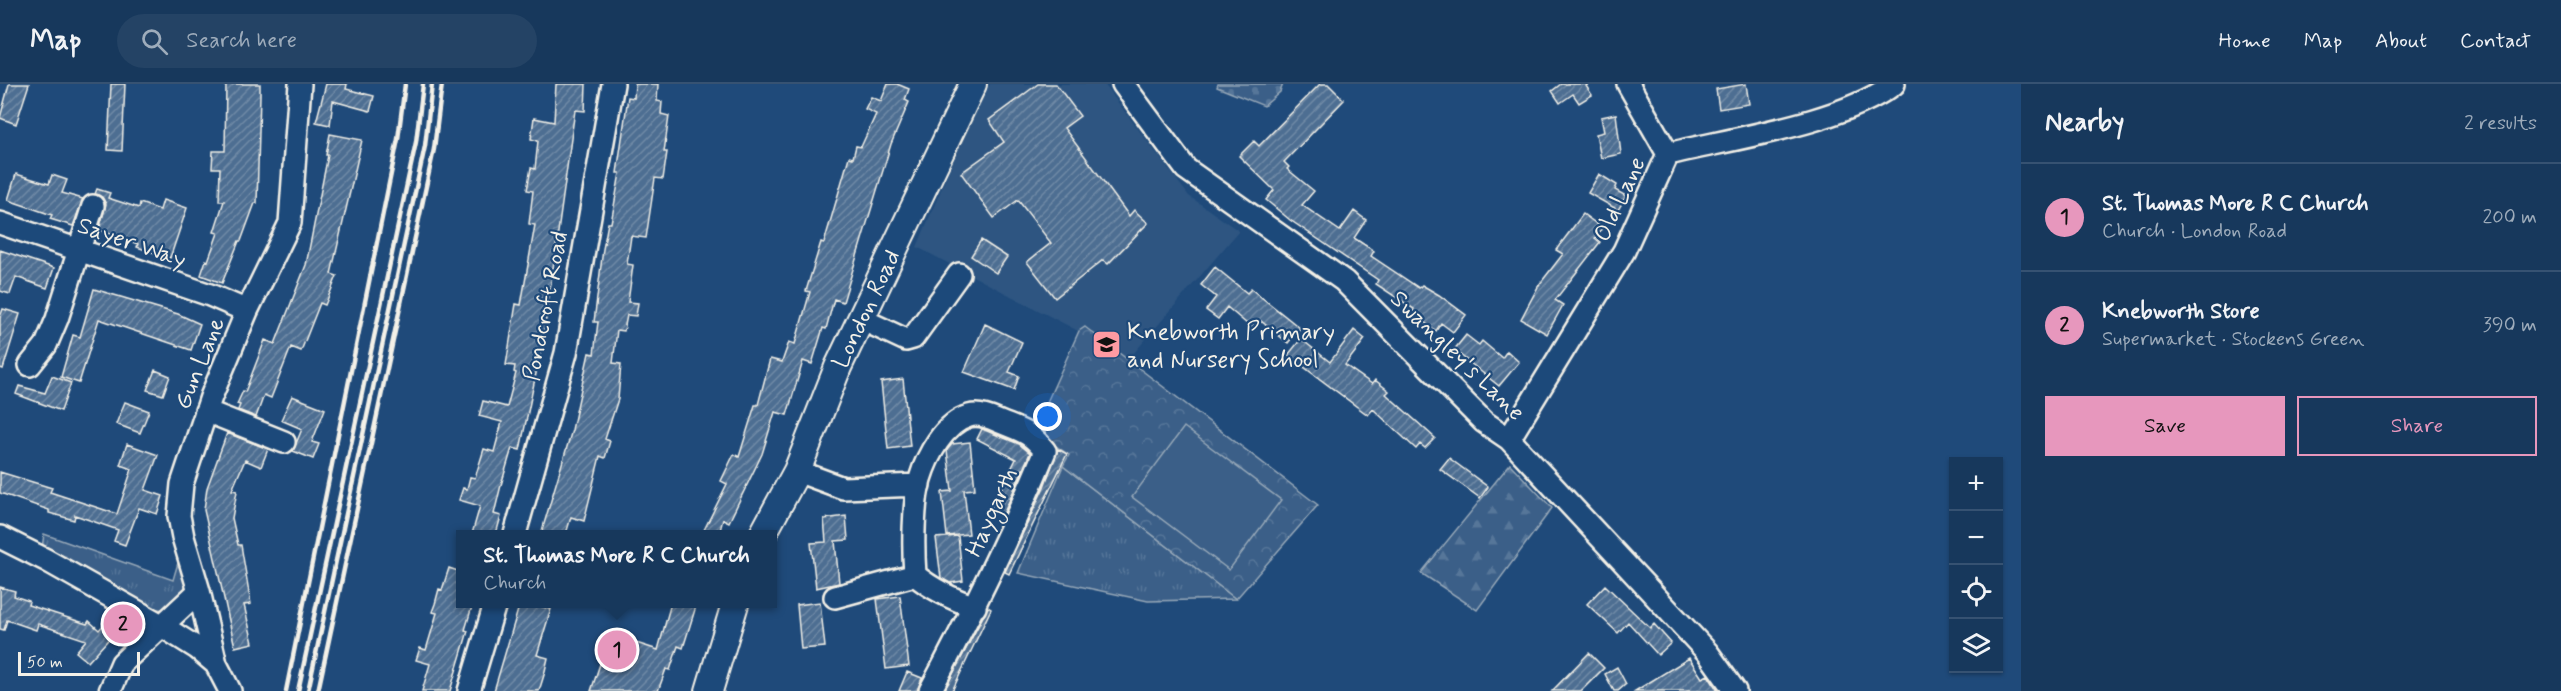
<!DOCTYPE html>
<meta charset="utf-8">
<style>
:root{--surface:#17385c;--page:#244365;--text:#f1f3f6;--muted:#9eacbb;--line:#365272;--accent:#e797bd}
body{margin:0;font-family:Mynerve,sans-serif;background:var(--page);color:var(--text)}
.controls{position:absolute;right:18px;bottom:18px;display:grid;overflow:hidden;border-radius:0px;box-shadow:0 2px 4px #0004}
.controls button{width:54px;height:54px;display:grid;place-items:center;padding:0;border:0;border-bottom:2px solid var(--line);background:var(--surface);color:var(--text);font:30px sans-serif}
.scale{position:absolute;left:18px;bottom:15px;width:122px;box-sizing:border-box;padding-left:6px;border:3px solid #f4f1e8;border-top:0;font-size:16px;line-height:21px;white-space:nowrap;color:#f4f1e8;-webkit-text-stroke:4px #1f4a7a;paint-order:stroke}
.you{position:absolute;left:1048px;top:333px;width:21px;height:21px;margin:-15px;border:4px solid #fff;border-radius:50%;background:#1a73e8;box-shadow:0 0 0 9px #1a73e833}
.badge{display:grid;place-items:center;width:39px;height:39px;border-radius:50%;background:var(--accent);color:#111;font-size:20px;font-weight:700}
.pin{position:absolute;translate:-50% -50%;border:3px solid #fff;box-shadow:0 2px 6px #0006}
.popup{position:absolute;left:456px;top:446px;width:321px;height:78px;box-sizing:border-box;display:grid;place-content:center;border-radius:0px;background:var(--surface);filter:drop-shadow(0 2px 4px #0005);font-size:20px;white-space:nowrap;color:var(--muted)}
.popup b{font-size:22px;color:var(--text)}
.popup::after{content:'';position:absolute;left:50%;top:100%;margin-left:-12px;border:12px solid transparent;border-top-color:var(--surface)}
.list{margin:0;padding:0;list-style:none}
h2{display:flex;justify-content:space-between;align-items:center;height:78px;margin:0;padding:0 24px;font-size:26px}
h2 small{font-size:20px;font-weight:400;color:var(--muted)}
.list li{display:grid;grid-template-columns:39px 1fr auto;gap:18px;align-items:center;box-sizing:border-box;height:108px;padding:0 24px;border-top:2px solid var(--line)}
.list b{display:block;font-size:22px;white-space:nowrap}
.list p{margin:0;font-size:20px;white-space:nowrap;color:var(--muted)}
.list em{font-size:20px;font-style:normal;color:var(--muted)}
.actions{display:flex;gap:12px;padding:18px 24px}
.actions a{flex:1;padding:14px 0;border:2px solid var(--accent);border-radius:0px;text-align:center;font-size:21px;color:var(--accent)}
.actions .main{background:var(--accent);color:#111}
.icon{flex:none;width:33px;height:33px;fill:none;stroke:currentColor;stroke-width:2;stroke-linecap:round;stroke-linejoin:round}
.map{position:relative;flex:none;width:2021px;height:607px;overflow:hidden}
header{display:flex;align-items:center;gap:36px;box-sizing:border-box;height:84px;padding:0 30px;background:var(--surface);border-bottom:2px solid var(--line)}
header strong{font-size:28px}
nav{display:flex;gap:33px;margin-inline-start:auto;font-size:21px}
.search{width:420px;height:54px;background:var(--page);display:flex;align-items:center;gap:15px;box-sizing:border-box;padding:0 21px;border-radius:33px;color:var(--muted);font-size:22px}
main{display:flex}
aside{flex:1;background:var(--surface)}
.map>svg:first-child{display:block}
.built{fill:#2d5581}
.grass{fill:url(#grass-tufts);stroke:#97a8b8;stroke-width:1.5}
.forest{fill:url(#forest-firs);stroke:#97a8b8;stroke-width:1.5}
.cemetery{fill:url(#cemetery-stones);stroke:#97a8b8;stroke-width:1.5}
.park{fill:url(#park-crowns);stroke:#97a8b8;stroke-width:1.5}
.pitch{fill:#3a5f88;stroke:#97a8b8;stroke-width:1.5}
.building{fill:url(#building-hatch);stroke:#f4f1e8;stroke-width:1.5}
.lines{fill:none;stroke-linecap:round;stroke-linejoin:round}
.minor-casing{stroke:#f4f1e8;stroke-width:26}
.major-casing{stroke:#f4f1e8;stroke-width:30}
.minor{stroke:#1f4a7a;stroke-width:21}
.major{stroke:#1f4a7a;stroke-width:26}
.rail{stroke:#f4f1e8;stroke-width:4.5}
.labels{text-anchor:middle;stroke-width:4.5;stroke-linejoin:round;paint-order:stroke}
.street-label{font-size:24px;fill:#f4f1e8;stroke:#1f4a7a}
.poi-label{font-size:24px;fill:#f4f1e8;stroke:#1f4a7a;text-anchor:start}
</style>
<header>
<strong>Map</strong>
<div class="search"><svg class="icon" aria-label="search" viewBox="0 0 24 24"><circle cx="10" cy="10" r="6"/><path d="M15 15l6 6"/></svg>Search here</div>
<nav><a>Home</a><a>Map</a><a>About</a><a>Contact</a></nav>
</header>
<main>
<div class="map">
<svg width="2021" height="607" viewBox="0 0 2021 607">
<defs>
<pattern id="grass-tufts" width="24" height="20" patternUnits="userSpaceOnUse" patternTransform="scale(1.5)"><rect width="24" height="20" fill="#3a5f88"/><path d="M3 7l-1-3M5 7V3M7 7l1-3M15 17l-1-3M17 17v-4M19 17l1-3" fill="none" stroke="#577699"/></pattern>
<pattern id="forest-firs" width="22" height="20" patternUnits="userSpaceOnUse" patternTransform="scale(1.5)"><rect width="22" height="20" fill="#3a5f88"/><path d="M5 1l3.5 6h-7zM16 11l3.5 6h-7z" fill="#577699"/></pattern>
<pattern id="cemetery-stones" width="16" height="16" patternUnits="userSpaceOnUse" patternTransform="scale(1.5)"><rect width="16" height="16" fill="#3a5f88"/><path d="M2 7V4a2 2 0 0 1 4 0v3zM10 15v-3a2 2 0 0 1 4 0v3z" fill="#577699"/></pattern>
<pattern id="park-crowns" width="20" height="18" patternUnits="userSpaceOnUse" patternTransform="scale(1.5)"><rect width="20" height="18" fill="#3a5f88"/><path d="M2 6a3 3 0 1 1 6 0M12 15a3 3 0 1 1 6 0" fill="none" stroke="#577699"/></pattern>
<pattern id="building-hatch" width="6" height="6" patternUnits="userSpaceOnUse" patternTransform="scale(1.5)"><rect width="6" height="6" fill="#4d6e92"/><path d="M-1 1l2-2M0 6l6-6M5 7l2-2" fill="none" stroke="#708aa6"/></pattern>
</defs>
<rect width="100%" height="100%" fill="#1f4a7a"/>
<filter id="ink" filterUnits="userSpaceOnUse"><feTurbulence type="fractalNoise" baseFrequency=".0167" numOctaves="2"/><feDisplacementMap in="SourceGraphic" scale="12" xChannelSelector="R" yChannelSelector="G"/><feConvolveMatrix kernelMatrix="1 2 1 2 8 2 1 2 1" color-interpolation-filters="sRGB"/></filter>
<g filter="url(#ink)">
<path class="built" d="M990,0H1104L1189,112L1239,147L1128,276L1318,421L1236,515L1063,382L1069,371L1034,347L1078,247L917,163L957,67Z"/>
<path class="grass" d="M1063,382L1236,515L1148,517L1018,489Z
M44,450L173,496L180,472C190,506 192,502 166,526L151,524L42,464Z"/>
<path class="forest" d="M1510,380L1552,424L1477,526L1421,489Z"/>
<path class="cemetery" d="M1218,0H1283L1280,8L1264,22L1217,3Z"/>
<path class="park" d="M1085,243L1318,421L1236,515L1063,382L1069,371L1034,347L1079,247Z"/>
<path class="pitch" d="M1184,343L1281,416L1229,486L1132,413Z"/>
<path class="building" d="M9,0H29L16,40L0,34Z
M111,0H125L122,67L108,66Z
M226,0H260V11L257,119H255L241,157H239L222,199L201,191L206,176L208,177L218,149L214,148L224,117H219L220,84H212L213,67H225Z
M326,0H347L346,5L374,12L370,27L333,17L330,41L316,38Z
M556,0H586L585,27L575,26L543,256L520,366L512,364L501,401L494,430L501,432L496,450H472L480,422L459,416L463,404L467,405L470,393L475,394L484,365L494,368L502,338L479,332L483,317L507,323L516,289L514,288L515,282L506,281L516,220L521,221L535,141L529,140L533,107L527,106L531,84L535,85L538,57L531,55L534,34L554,38Z
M635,0H658L657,17L662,18L661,30L669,32L664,68H667L663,95L655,94L646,154L631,152L627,180L633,181L628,218L638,219L636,232L627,231L624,247L617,246L613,279L621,280L618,315L605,355L610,357L605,374L600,372L584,437L571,433L566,450H541L572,346L589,269L594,270L598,238H594L603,165L608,139H611L620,89H617L628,13L634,14Z
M888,0H897L909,5L905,16L909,18L891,60L843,218L834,215L826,245L823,244L812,280L803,277L787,331L775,328L762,370L729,438L723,435L719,450H702L727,400L721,397L734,370L739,373L755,321H758L770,275L782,278L789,258L795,260L810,208L806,207L821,158L824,159L849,73L853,74L856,62L861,63L876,30L865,25L871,13L881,17Z
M1038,0H1056L1080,32L1064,44L1129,132L1134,126L1148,139L1108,180L1103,176L1055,214L1027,178L1051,159L1018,116L994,134L961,89L1004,58L989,36Z
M1320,0H1328L1344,16L1284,78L1289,83L1287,85L1314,107L1302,121L1340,147L1354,127L1366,136L1354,154L1374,167L1371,172L1419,204L1422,201L1439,211L1466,231L1453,248L1441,239L1436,247L1412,229L1414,225L1376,200L1378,196L1290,136L1266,116L1274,106L1239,72L1254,57L1259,62Z
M1561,0H1589L1586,2L1592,11L1579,19L1573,10L1560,19L1552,7Z
M1746,0L1749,20L1719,25L1716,5Z
M1616,30L1621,70L1601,74L1596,50L1604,48L1601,33Z
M330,50L362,56L331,190L337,192L325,221L320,219L301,267L291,263L271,314L264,311L256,333L238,326L240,321L237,320L243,307L245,308L265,256L275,260L306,181L328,71H326Z
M16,90L49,100L52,91L67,96L62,109L83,115L73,142L50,135L52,131L8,116Z
M1599,90L1617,101L1615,106L1626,112L1618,126L1588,109Z
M97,105L110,109L108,114L139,124L140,119L160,126L163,116L187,124L170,174L137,163L138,160L99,146L106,120L102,113L95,110Z
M1583,130L1602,144L1595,154L1600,158L1555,216L1563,221L1547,250L1521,235L1539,201L1563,170L1556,166Z
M981,156L1007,173L996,189L971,172Z
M0,166L54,184L47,204L16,193L10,210L0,207Z
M1215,183L1247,209L1251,205L1300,244L1288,259L1261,237L1254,246L1227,223L1218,235L1206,226L1216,213L1201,201Z
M94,205L178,230L200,240L191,266L99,235L79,299L61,293L73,251L80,253Z
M3,225L20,230L3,285L0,284V233Z
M985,240L1022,258L1009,288L1019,292L1014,306L964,288Z
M1354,246L1365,255L1345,281L1372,300L1375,296L1389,307L1386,310L1435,354L1425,364L1420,360L1416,365L1373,325L1368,331L1288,271L1301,255L1330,278Z
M1466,251L1479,261L1482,257L1502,274L1507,267L1519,278L1499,302L1454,266Z
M155,286L170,292L163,311L147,306Z
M52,292L71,299L61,327L16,310L19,302L45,309Z
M903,295L910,362L888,365L881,298Z
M292,312L325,325L312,358L319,360L313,375L293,367L302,345L281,336Z
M125,318L149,327L140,349L116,340Z
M982,345L1019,360L1030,369L1003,431L991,425L1016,375L977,355Z
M227,349L268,365L261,383L245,376L232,406L237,407L232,434L238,461H241L243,473L251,520L244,521L253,559L235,563L204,426L207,404Z
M970,358L975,405L964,406L969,450L947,452L942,408L952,407L947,366L952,360Z
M127,360L158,371L145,406L163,412L157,430L139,424L125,461L114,457L118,446L75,431L74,436L49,429V426L0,409V388L52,404L50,408L117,430L132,385L120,381Z
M1058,365L1067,370L1009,490L1005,488L1044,403Z
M1449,374L1488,403L1480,414L1440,385Z
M846,432L848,456L835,457L839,499L816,504L811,459L826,458L824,435Z
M958,452L963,497L950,499L941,494L936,454Z
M449,484L461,488V519H473L465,546L468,547L450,607H422L430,580L416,576L420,564L426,566L437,529L432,528L435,520L439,505L442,506Z
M1605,501L1650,544L1654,540L1671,559L1658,571L1628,538L1618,549L1587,520Z
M0,503L15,507L14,512L29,517L28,521L87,540L89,537L99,546L106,538L116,547L88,578L76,568L86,556L38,540L36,546L7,536L4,546L0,545Z
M900,512L909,582L886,585L877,515Z
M820,518L825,563L801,565L797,521Z
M520,519H543L542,523L551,525L537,571L548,574L544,591L539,607H494Z
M671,519H697L683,564L678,562L670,586L666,585L658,607H591L611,547L634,554L633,558L658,566Z
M988,523L991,525L952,607H944Z
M1589,569L1604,584L1581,607H1552Z
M1689,574L1702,594L1708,591L1718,607H1635Z
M1617,583L1626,600L1618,607H1614L1605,590Z
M907,588L922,594L917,607H899Z"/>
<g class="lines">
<defs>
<path id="minor" d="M1123,0L1186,85L1344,197L1484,338L1509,355L1708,569L1735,607
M1628,0L1668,70
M0,139L210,211L247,227
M861,235L906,256L913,254L959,190
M30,281L46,261L57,235L93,122
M206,327L284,358
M1509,355L1624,167L1668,70C1734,54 1841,39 1894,0
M797,387L843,404L919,401
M515,450L566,269L613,0
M0,453L46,476L154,537L197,564L216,580L230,607
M835,513L915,491
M216,580L199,507L183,453L179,432L182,400L211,313L247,227L290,139L300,0
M110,607L122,579L199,507
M469,607L495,520
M930,607C972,528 1011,449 1045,367C1030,348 1022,347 1000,338C991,334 980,329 969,332C944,339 927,372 920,395C913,420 913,464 915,491C933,506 952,515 975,523"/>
<g id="major">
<path id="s1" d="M763,450L797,387L838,283L973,0"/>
<path d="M709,607L735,520"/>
</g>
</defs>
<use href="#minor" class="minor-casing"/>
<use href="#major" class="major-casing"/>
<use href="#minor" class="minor"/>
<use href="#major" class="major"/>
<path class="rail" d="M286,607L398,55L405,0
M298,607L416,58L423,0
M308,607L425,62L432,0
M318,607L434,65L442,0"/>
</g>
</g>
<defs>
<symbol id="school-square" viewBox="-11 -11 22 22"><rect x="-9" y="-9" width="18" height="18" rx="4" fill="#ff9aa2" stroke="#1f4a7a"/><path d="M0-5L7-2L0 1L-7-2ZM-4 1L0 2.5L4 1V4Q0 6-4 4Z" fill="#111"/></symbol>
</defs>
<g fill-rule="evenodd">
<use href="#school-square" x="1090" y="244" width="33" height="33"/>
</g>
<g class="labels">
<g class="street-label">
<text transform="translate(1619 115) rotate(-65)" y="8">Old Lane</text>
<text transform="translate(132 158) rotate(19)" y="8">Sayer Way</text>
<text transform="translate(545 222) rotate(-79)" y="8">Pondcroft Road</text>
<text dy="8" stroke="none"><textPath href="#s1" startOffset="248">London Road</textPath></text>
<text transform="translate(1458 271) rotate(44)" y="8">Swangley's Lane</text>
<text transform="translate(199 279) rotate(-68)" y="8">Gun Lane</text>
<text transform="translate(991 428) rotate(-66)" y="8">Haygarth</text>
</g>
<g class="poi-label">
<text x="1127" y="255">Knebworth Primary<tspan x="1127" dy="28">and Nursery School</tspan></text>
</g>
</g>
</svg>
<div class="controls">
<button>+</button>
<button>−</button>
<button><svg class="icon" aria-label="locate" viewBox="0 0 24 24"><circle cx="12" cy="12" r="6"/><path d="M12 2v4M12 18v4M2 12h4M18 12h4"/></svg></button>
<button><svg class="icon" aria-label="layers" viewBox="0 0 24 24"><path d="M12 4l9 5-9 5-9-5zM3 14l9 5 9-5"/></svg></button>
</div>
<div class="scale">50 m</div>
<div class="you"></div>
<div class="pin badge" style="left:617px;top:566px">1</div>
<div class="popup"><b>St. Thomas More R C Church</b>Church</div>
<div class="pin badge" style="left:123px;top:540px">2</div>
</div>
<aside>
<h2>Nearby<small>2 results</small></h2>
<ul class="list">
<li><span class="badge">1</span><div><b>St. Thomas More R C Church</b><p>Church · London Road</p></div><em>200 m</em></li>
<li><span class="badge">2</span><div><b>Knebworth Store</b><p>Supermarket · Stockens Green</p></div><em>390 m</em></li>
</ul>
<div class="actions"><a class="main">Save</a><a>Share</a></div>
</aside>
</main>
